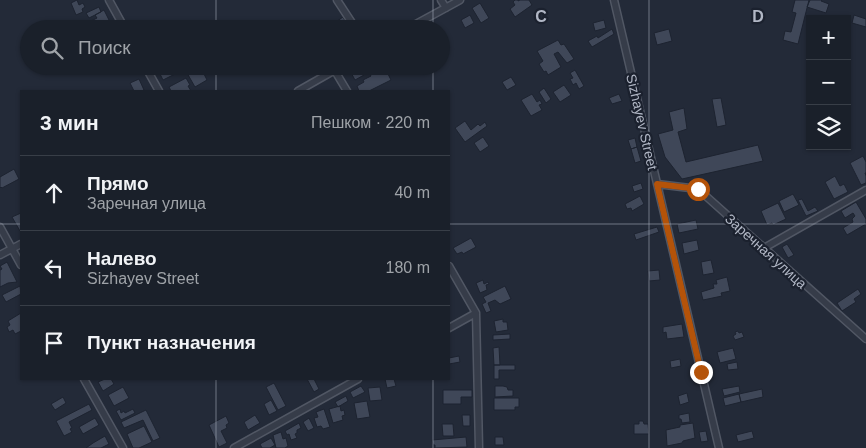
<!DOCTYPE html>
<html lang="ru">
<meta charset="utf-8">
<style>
:root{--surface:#1a202a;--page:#232832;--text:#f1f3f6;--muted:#9fa3a8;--line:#383e47}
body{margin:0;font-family:Arial,sans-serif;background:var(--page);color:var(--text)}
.controls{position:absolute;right:15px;top:15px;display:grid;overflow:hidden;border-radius:0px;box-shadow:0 1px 4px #0004}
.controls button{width:45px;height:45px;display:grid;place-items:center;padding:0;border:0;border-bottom:1px solid var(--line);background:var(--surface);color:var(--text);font:25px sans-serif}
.stop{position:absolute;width:15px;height:15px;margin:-11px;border:4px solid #b45309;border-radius:50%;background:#fff}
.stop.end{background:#b45309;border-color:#fff;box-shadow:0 1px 5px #0008}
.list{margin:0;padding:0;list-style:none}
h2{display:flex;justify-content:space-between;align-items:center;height:65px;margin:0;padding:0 20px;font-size:21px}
h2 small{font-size:16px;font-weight:400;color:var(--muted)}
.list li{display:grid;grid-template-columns:32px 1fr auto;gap:15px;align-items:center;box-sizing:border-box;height:75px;padding:0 20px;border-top:1px solid var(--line)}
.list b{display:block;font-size:19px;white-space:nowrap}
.list p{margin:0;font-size:16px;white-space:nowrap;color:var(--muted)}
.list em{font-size:16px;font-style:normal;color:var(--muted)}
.icon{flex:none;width:28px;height:28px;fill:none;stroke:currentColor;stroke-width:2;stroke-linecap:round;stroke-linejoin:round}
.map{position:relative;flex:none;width:866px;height:448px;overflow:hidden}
.search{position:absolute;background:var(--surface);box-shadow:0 1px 4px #0004;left:20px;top:20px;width:430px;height:55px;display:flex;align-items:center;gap:12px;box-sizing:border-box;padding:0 18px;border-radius:28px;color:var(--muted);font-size:19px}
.panel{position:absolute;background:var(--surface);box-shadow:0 1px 4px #0004;left:20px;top:90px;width:430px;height:290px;border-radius:0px}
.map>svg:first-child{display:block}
.building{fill:#3f4758;stroke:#1d2330}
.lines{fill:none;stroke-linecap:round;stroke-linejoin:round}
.street-casing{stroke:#515764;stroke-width:9}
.street{stroke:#363c49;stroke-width:6}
.route{stroke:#b45309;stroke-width:6}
.grid{fill:none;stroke:#b1b7c5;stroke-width:1;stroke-opacity:0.55}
.labels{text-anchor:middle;stroke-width:4.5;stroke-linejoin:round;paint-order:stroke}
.street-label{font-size:14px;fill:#b1b7c5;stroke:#1b212e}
.grid-label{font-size:16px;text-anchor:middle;font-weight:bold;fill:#b1b7c5;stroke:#1b212e;stroke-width:4.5;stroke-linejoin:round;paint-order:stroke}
</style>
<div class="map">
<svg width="866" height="448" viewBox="0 0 866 448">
<rect width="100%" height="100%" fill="#232a38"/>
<path class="building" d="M77,0L79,5L83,3L85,7L82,9L83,12L76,15L71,3Z
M515,0H518V1L520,0H529L532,5L515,17L510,9L515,5L513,2Z
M795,0H809L798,44L783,40L785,31L791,32L796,13L792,12Z
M810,0H822L821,1L829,4L826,13L807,7Z
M480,3L489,18L481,23L472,8Z
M99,7L101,12L89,18L86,13Z
M104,10L111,24L102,29H98L97,27L93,28L89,22L97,18L95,15Z
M470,15L474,23L465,28L461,20Z
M854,15L866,19V27L852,23Z
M343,17L349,29H332L330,26Z
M604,20L606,28L595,31L593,23Z
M612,29L614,34L592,47L588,41L597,36L598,38Z
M669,29L672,41L657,45L654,33Z
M558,40L561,45L564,44L574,59L567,63L558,52L554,54L561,67L548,75L546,71L544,72L539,64L543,61L537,51Z
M164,66H179L180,68L176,70L177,73L163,80L158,70Z
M183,66H200L207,80L195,87Z
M353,66H384L391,80L369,91H359L357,86L364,82L363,80L371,76L367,68L361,70L364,75L355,80L349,69Z
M575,70L584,86L579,89L576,83L573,85L570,79L573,78L570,73Z
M511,77L516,85L507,90L502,82Z
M186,78L190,85L188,86L191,91H171L169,87Z
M139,79L144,90L141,91H134L130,83Z
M564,85L571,95L560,102L553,92Z
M544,88L551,99L546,103L539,92Z
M532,94L537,102L540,100L542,104L539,105L542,110L531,116L521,100Z
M619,94L622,101L612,104L609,98Z
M721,98L726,125L717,127L712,99Z
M684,108L687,129L678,132L686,162L758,145L763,161L682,179L665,157L658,134L673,130L669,112Z
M465,121L471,130L478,124L480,126L485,122L487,126L465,142L455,128Z
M483,137L489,146L480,152L474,143Z
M635,138L637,147L631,149L628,140Z
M637,147L641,161L635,163L631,149Z
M863,156L866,162V173H865L866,176V183L861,185L850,163Z
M14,169L19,179L2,188L1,187L0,188V177Z
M835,176L840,186L844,184L848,192L834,199L825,182Z
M641,183L643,189L634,192L632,186Z
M793,194L799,205L784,212L779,201Z
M640,196L644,204L632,211L631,208L627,209L625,204Z
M802,199L808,211L815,207L818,211L806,216L798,200Z
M856,202L866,219V224L847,235L843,228L853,222L852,219L855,216L853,213L845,218L841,211Z
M778,203L786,219L773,225L772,223L767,225L761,211Z
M21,213V230L20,231L12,217Z
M696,220L698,229L679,233L677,224Z
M657,227L659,232L636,240L634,234Z
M471,238L476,247L463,254L462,252L457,254L453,248Z
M697,240L699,250L684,254L682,243Z
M787,244L794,255L788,258L782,247Z
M711,260L714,273L703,275L701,262Z
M7,262L17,282L8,283L0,287V270L2,269L0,266Z
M659,270L660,280L649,281L648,271Z
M727,277L730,291L721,293L722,296L703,300L701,292L714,288L713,284H717L716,280Z
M483,280L484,284L488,282L489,284L486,285L487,290L480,293L476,283Z
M20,286L21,294L6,302L2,295Z
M505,286L511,299L500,304L495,300L488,303L491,311L486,313L482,304L486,302L483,297Z
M858,289L861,294L854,299L856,302L842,311L837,303Z
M21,313V331L15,334L13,330L9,332L7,327L10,325L8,321Z
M503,319V322H507L508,330L496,332L494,321Z
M682,324L684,337L667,339L666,332L663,333V327Z
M738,331L739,333L742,332L744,337L735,340L733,336L736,334L735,332Z
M510,334V339L493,340V335Z
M499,347L500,365H494L493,348Z
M733,348L736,359L720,363L717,352Z
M459,356L460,362L449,364V358Z
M680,359L681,366L671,368L670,361Z
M737,362L738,369L728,370L727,364Z
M494,365H515V370H499V379H494Z
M105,379H111L114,384L103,391L98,382Z
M307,379H314L319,389L314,392Z
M385,379H394L396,386L387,388Z
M274,383L286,406L278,410L266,387Z
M361,386L365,392L353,398L350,392Z
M495,386H503L507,387L508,390H513V396L495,397Z
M739,386L740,392L724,396L722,389Z
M123,387L129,398L114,406L108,395Z
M380,387L382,400L370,401L368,388Z
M762,389L763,397L741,402L739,394Z
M443,390H472V397H461V404H443Z
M687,393L689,402L680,405L678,396Z
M739,394L741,402L725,406L723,398Z
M346,396L348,401L338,407L335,402Z
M63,397L66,403L55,410L51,404Z
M494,398H519V407H515V410H494Z
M271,400L277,411L269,415L264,404Z
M367,401L370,417L357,419L354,403Z
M89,404L92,410L69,422L72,428L70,429L72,432L64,436L56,421Z
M340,406L341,411L344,410L345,415L342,416L343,420L333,423L329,409Z
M120,409L121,413L124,411L125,413L133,409L135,413L121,420L116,411Z
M324,409L330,427L323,429L321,426L317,427L314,418L318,417L316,412Z
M146,410L160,438L153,441L143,420L124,428L121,422Z
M689,413L690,422L682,423L681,419H679V415Z
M255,415L260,423L248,430L244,422Z
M462,415H470V426H463Z
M226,416L229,423L226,425L227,428L221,431L227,443L219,447L209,425Z
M95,418L99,425L83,434L79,427Z
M309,418L314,428L308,431L303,422Z
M639,421H643L644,424H648L649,434H634V424H639Z
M299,423L301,428L297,430V433L295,434L297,438L291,440L289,434L287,435L285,431Z
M693,423L695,438L683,441L682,443L667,446L666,430L680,427V425Z
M442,424H453L454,436H443Z
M144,426L152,442L139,448H133L127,434Z
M706,431L708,441L701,442L699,432Z
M752,431L754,438L738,442L736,435Z
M281,432L283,439L286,438L288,446L285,448H276L273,435Z
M105,436L109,444L101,448H86L93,443Z
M466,437L467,447L435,448V445H433L432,440Z
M495,437H503L504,445H495Z
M271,438L275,445L270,448H262L260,444Z"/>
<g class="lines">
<defs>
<path id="street" d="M109,0L125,29
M337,0L356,29
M441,0L446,8
M614,0L719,448
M407,29L460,0
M145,66L159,91
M335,71L347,91
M298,91L342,66
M657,184L698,189L866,339
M0,227L21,265
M764,248L866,190
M0,255L21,244
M449,266L476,313L479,448
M449,328L476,313
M84,379L123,448
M234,448L358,379"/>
</defs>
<use href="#street" class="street-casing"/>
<use href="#street" class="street"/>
</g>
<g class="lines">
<path class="route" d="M698,189L657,184L701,372"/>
</g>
<path class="grid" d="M216,0V29M433,0V29M649,0V448M216,66V91M433,66V91M0,224H21M449,224H866M216,379V448M433,379V448"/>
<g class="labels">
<g class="street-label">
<text transform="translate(642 122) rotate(77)" y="5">Sizhayev Street</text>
<text transform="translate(766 251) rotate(42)" y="5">Заречная улица</text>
</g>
</g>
<g class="grid-label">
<text x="541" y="22">C</text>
<text x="758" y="22">D</text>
</g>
</svg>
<div class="controls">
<button>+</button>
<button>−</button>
<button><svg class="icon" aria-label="layers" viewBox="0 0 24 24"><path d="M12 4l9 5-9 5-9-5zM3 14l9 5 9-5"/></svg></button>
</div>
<div class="stop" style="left:698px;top:189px"></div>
<div class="stop end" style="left:701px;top:372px"></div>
<div class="search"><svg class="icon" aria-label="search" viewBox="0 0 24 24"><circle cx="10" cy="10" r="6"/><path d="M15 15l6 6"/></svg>Поиск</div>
<section class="panel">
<h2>3 мин<small>Пешком · 220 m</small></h2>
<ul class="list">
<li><svg class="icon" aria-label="ahead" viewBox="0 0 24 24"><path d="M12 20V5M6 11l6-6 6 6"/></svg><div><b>Прямо</b><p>Заречная улица</p></div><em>40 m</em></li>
<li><svg class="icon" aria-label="left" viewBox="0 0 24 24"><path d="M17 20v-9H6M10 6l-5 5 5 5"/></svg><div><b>Налево</b><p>Sizhayev Street</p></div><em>180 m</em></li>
<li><svg class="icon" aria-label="arrive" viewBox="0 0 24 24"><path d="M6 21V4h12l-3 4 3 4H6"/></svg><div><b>Пункт назначения</b></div></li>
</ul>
</section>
</div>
